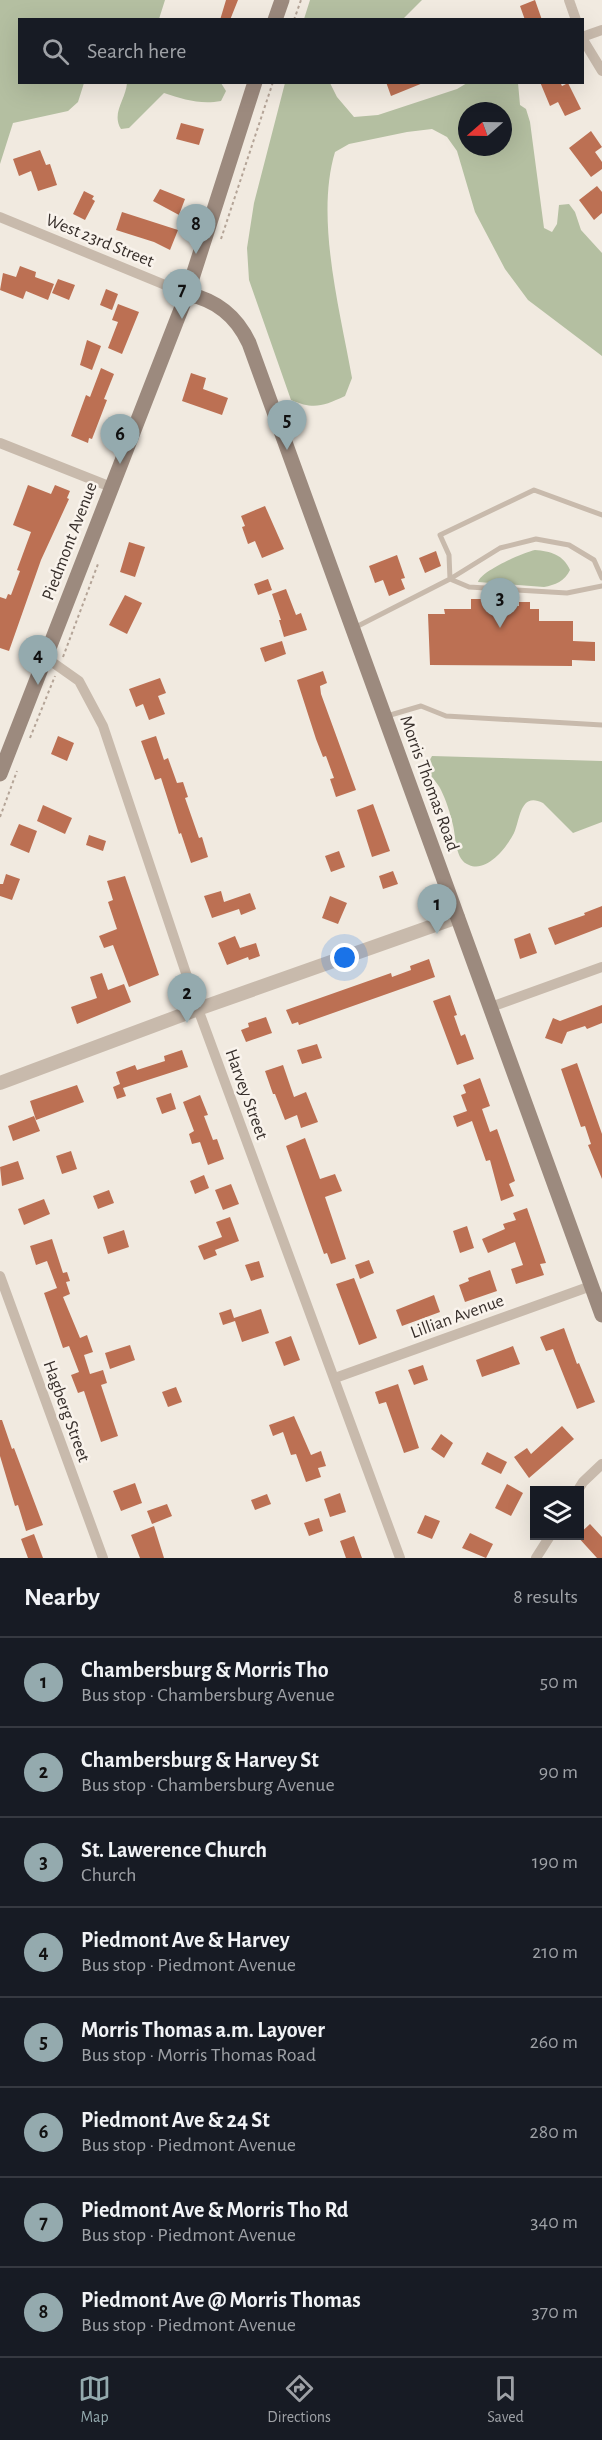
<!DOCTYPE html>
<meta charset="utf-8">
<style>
:root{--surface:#171b24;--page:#242831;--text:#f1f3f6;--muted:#9ea1a6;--line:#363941;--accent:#94aaae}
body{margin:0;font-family:"Alegreya Sans",sans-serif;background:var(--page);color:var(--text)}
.controls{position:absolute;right:18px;bottom:18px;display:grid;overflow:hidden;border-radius:0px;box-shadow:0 6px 24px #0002}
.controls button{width:54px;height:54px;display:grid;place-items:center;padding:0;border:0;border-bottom:2px solid var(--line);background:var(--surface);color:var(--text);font:30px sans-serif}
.compass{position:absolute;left:458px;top:102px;width:54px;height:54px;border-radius:50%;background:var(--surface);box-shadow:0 6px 24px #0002;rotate:250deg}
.you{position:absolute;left:345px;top:958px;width:21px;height:21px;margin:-15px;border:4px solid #fff;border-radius:50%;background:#1a73e8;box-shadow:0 0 0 9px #1a73e833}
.badge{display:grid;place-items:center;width:39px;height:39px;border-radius:50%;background:var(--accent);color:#111;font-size:20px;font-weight:700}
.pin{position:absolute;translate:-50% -50px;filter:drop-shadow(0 2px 3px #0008)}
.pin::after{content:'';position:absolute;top:32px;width:21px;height:18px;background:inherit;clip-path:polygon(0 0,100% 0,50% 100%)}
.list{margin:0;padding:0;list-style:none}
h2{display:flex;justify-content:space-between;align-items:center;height:78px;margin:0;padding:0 24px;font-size:26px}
h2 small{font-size:20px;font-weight:400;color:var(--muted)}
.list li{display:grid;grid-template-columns:39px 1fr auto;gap:18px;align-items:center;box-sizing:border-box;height:90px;padding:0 24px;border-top:2px solid var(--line)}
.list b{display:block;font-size:22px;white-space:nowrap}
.list p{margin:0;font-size:20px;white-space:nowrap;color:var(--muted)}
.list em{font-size:20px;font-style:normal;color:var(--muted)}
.icon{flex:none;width:33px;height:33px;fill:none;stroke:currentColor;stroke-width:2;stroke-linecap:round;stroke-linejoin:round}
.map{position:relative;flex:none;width:602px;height:1558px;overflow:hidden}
.search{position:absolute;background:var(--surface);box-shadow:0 6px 24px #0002;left:18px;right:18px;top:18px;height:66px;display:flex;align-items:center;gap:15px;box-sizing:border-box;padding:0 21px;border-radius:0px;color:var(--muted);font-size:22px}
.sheet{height:798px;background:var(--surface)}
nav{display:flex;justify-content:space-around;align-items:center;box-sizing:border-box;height:84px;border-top:2px solid var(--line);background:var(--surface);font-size:16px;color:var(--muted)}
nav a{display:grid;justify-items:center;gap:3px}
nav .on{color:var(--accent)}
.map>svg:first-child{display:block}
.green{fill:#b4bfa1;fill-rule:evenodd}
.building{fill:#bc7053}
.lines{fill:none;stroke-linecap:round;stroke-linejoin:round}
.path{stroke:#b4a497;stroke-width:2;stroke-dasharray:3 3;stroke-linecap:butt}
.service{stroke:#c8baac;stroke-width:5}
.minor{stroke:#c8baac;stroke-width:10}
.tertiary{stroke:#c8baac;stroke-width:14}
.secondary{stroke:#9c8a7e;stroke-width:15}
.labels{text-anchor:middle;stroke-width:5;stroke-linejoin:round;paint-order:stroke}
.street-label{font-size:18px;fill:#372f2b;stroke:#f9f3ec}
</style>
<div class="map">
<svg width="602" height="1558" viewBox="0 0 602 1558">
<rect width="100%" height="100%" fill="#f1eae0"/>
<path class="green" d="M0,0H165L159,19L20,20V82L84,83L78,102L68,111L13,123L0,164Z
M310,0H422L403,19H304Z
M127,83H221L226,91L221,101C200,105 183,99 164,93L129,128L121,129C111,113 126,99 127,83Z
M285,83H330L337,97L354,117L378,115L457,89L467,83H518L520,105L526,109L530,122L544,228L552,232L557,224L559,205L569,204L575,212L581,230L602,253V356L528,300L505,269L475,212L457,151L447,137L432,129L407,132L349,144L335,152C315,218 340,310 352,378L345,396C323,406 314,410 291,400L249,280L247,248L254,203ZM467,111H503V147H467Z
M535,550C550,551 564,555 570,570C565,581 555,585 544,587L478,582C481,571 522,553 535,550Z
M432,756L602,761V822L573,833L543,803C520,791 520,820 514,833C507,847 487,873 469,865C455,860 456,838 453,825C450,813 446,800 441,790C437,781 429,776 426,767Z"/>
<path class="building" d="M226,0H238L230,20H220Z
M535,0L542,20H525L520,6Z
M386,82H422L423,83L391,96Z
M540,82H560L562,86L568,83L581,109L565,116L558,102L550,106Z
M181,123L204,129L199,145L176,139Z
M591,131L602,147L595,152L602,162V169L591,177L569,148Z
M40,150L46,165L50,164L57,185L38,191L31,171L19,176L13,159Z
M597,186L602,192V213L594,220L579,200Z
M160,189L185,199L179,215L153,201Z
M84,191L94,196L92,199L95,201L85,220L73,214Z
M122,212L178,230L170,250L154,242L116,230Z
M20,266L36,272L35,277L54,284L48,300L26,291L23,299L0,290L3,273L16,277Z
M58,279L75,285L69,300L52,293Z
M106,289L118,294L112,310L100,305Z
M118,304L139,312L122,354L108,348L118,322L112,320Z
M87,340L101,346L92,370L80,365Z
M101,368L114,374L104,399L107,400L92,439L89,438L88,443L71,436L86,395L90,397Z
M191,373L206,378L203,389L228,398L222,415L182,401Z
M28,485L51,494L55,485L70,491L67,498L69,499L41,560L9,651L0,648V597L6,599L8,594L11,595L20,571L17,570L31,532L13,525Z
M265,506L284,549L262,558L255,541L248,544L242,527L245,526L241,516Z
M129,542L145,547L135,577L120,572Z
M436,551L441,566L425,573L419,558Z
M397,555L405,578L401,579L405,589L389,596L383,580L375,583L369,566Z
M268,579L272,590L258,595L254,584Z
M286,589L296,615L301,613L307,630L284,637L279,620H281L272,594Z
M125,595L142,603L127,634L109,625Z
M471,599H484V606H519V602H530V609H539V621H573V641L595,642V661L572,660V666L430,665L428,614H445L444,609H471Z
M282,641L286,654L265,662L260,648Z
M323,671L327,683L320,686L321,694L356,790L336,797L330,779L334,778L326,756L323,757L316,739L297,680Z
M160,678L166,693L158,696L165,714L149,720L143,704L136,707L129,689Z
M58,736L74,743L67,761L51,754Z
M156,736L164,760L168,758L177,783L183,782L188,797L185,798L199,838L202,837L208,857L191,863L181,833L179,834L161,778L155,780L141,741Z
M373,804L390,851L372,857L357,810Z
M43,805L72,818L65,834L37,821Z
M19,824L37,831L29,853L10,845Z
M89,835L106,841L103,851L86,845Z
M339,851L345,867L331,872L325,856Z
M393,871L398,884L383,889L379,876Z
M6,874L20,879L12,900L0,896V884H3Z
M125,876L159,975L129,987L113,945L104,948L99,936L117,929L108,902L113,900L107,881Z
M221,891L224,902L250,893L256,909L241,915L239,909L212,918L204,896Z
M330,896L347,903L338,924L322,918Z
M602,906V927L555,945L548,928L585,915L584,913Z
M530,933L537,953L520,959L514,939Z
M235,936L240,948L256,943L260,956L249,960L248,957L227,965L218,943Z
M429,959L435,977L299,1025L298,1022L292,1024L286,1010L391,973L392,977L411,970L410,966Z
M102,973L108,990L124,984L131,1002L77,1024L71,1007L97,998L90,977Z
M450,995L457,1015L454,1016L461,1036L465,1034L474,1059L457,1065L433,1001Z
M602,1005V1023L587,1029L585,1026L567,1032L562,1044L545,1038L553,1018L560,1021Z
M266,1017L272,1033L246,1042L241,1030L249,1027L248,1023Z
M317,1044L322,1058L302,1064L297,1050Z
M182,1050L188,1067L123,1088L126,1096L117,1099L113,1087L120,1084L116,1072L135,1065L137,1070L165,1061L164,1056Z
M577,1063L602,1134V1179L588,1145L591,1144L585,1126L581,1127L561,1069Z
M283,1065L294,1097L306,1092L318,1122L301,1128L297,1115L285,1120L275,1094H273L265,1071Z
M480,1078L490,1106L482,1109L490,1132L497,1129L515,1181L509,1184L514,1196L501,1201L490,1160L486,1161L472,1121L457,1127L453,1116L467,1111L461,1095L466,1093L463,1085Z
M77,1085L84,1102L36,1120L30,1101Z
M171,1093L176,1109L162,1114L156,1098Z
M200,1095L208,1115L204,1116L213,1140L217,1139L224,1159L208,1165L200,1142L192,1144L189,1134L194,1131L183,1102Z
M34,1116L40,1131L13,1141L8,1126Z
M305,1138L320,1179L335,1174L342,1191L325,1197L346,1259L331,1264L327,1253L324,1254L286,1146Z
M71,1151L77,1169L62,1174L56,1156Z
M18,1161L24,1179L2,1186L0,1167Z
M204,1175L209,1188L195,1194L190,1181Z
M231,1184L239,1204L223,1210L215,1190Z
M109,1190L114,1203L98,1209L93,1196Z
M44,1199L50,1214L24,1225L18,1209Z
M527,1208L546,1263L540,1264L544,1275L516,1284L511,1269L523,1265L515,1242L488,1253L482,1239L505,1229L503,1224L516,1220L513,1213Z
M230,1217L239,1241L215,1250L217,1255L204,1260L198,1246L222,1237L216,1222Z
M467,1226L474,1248L460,1253L453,1231Z
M124,1230L129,1247L108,1254L103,1237Z
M52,1239L63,1273L67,1272L70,1281L66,1282L70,1294L63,1297L80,1338L87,1335L93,1352L84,1355L90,1374L103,1370L107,1383L101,1385L118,1436L101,1442L84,1391L78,1393L71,1375L79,1372L69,1346L63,1348L44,1293L57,1288L47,1261L36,1265L30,1246Z
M369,1260L374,1273L360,1279L355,1265Z
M259,1261L264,1277L251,1281L245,1265Z
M490,1270L497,1291L465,1302L459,1285L469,1281L468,1278Z
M354,1278L377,1338L359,1345L336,1284Z
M434,1295L440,1312L402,1326L396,1310Z
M231,1309L234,1318L261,1309L269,1333L242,1342L235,1321L223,1325L219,1313Z
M564,1328L577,1364L579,1363L595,1402L577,1409L553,1349L546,1351L540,1337Z
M291,1336L300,1360L284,1366L275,1342Z
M130,1345L135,1360L110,1369L105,1353Z
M513,1346L520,1364L482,1377L476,1360Z
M423,1365L428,1380L414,1385L408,1370Z
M398,1384L419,1448L404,1453L386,1402L379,1404L375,1392Z
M176,1387L182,1402L168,1407L162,1392Z
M294,1416L311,1455L321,1451L326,1466L318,1468L321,1477L306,1482L296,1454L291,1455L283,1432L273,1436L269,1425Z
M0,1420H2L12,1449L14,1448L43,1525L26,1531L18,1505L15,1506L0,1456Z
M562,1426L574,1439L529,1478L514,1457L527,1448L531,1454Z
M441,1434L453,1443L444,1458L431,1449Z
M487,1452L507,1462L501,1474L481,1464Z
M135,1483L142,1503L121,1511L113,1491Z
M507,1484L523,1493L511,1516L495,1508Z
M340,1493L346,1512L330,1517L324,1499Z
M267,1494L271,1504L255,1510L251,1500Z
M167,1504L172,1516L152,1524L147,1511Z
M425,1515L440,1521L432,1539L417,1533Z
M319,1518L323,1531L309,1536L304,1523Z
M590,1524L602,1537V1558H597L577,1536Z
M154,1526L164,1558H140L131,1535Z
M470,1533L493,1544L486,1558L462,1548Z
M34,1534L43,1558H28L21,1539Z
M354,1536L362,1558H346L340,1541Z"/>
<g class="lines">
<path class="path" d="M294,20L301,0
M221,239L273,82
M63,657L98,564
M30,738L55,676
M0,817L17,771"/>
<path class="service" d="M602,515L534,490L440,535L449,555L450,579L469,587L567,593L602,586
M354,628L450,579L500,548L536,539L569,545L594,560L602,578
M387,716L421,706L446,716L602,725"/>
<path class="minor" d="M569,0L576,20
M582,37L602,30
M582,38L602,71
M0,217L187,294
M0,443L111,487
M45,657L79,681L103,726L198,1009L400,1558
M491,1007L602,967
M0,1276L103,1558
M335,1378L591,1286
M578,1490L583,1482L602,1464
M536,1558L550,1536"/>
<path class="tertiary" d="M0,1083L198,1009L458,917"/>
<path class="secondary" d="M275,20L282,0
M187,294C216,300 236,315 249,343L602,1315
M0,774L187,294L255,82"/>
</g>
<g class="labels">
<g class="street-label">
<text transform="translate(100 240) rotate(22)" y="6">West 23rd Street</text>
<text transform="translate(69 541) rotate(-69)" y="6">Piedmont Avenue</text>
<text transform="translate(430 783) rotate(70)" y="6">Morris Thomas Road</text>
<text transform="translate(247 1094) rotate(70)" y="6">Harvey Street</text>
<text transform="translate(457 1316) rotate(-20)" y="6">Lillian Avenue</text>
<text transform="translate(67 1411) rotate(70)" y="6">Hagberg Street</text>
</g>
</g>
</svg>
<div class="controls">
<button><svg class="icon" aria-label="layers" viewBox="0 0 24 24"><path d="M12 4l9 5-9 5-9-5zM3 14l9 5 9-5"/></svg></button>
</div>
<svg class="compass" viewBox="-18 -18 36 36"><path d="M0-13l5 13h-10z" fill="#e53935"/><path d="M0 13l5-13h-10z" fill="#9ea1a6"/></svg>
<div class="you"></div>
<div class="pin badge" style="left:437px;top:934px">1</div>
<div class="pin badge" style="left:187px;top:1023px">2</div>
<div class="pin badge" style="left:500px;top:628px">3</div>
<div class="pin badge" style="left:38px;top:685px">4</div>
<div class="pin badge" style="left:287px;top:450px">5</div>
<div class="pin badge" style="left:120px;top:464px">6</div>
<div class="pin badge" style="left:182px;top:319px">7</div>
<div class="pin badge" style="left:196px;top:254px">8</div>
<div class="search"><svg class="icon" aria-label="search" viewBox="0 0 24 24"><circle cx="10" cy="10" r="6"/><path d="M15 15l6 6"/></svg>Search here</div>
</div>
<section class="sheet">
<h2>Nearby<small>8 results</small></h2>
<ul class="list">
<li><span class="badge">1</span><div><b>Chambersburg &amp; Morris Tho</b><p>Bus stop · Chambersburg Avenue</p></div><em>50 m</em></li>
<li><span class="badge">2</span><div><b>Chambersburg &amp; Harvey St</b><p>Bus stop · Chambersburg Avenue</p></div><em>90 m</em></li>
<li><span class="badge">3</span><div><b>St. Lawerence Church</b><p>Church</p></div><em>190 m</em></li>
<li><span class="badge">4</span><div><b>Piedmont Ave &amp; Harvey</b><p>Bus stop · Piedmont Avenue</p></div><em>210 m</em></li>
<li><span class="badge">5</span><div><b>Morris Thomas a.m. Layover</b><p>Bus stop · Morris Thomas Road</p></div><em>260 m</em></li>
<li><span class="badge">6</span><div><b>Piedmont Ave &amp; 24 St</b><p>Bus stop · Piedmont Avenue</p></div><em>280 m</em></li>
<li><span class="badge">7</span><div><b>Piedmont Ave &amp; Morris Tho Rd</b><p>Bus stop · Piedmont Avenue</p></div><em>340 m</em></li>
<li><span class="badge">8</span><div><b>Piedmont Ave @ Morris Thomas</b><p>Bus stop · Piedmont Avenue</p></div><em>370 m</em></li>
</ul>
</section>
<nav>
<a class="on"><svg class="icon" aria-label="map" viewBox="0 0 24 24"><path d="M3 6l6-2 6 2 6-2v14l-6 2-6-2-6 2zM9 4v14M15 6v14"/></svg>Map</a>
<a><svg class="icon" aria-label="directions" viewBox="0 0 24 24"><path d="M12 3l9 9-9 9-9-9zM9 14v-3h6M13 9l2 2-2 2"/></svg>Directions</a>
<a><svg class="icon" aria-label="saved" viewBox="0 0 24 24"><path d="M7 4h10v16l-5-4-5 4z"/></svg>Saved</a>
</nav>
